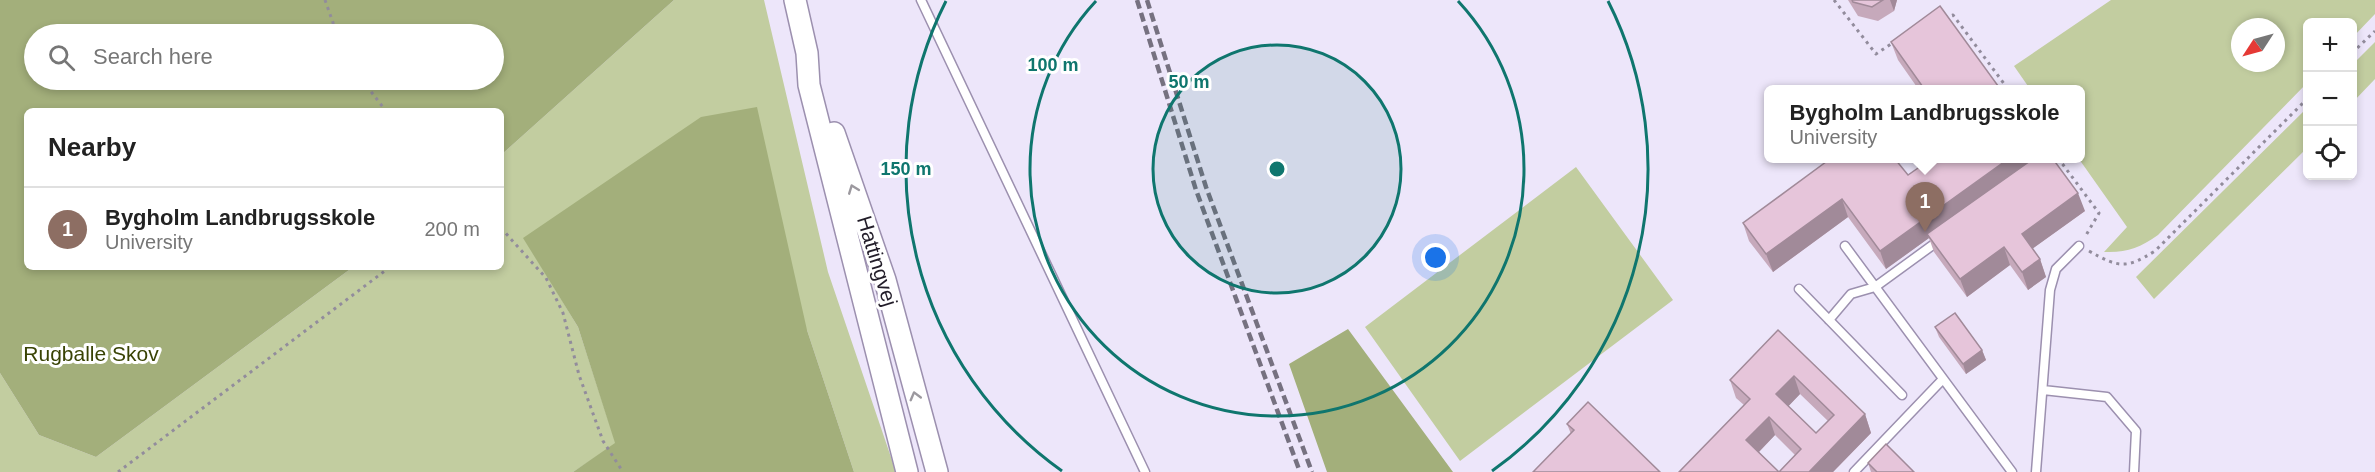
<!DOCTYPE html>
<meta charset="utf-8">
<style>
:root{--surface:#fff;--page:#f2f2f2;--text:#222;--muted:#767676;--line:#e0e0e0;--accent:#db2777}
body{margin:0;font-family:Arial,sans-serif;background:var(--page);color:var(--text)}
.controls{position:absolute;right:18px;top:18px;display:grid;overflow:hidden;border-radius:9px;box-shadow:0 3px 9px #0003}
.controls button{width:54px;height:54px;display:grid;place-items:center;padding:0;border:0;border-bottom:2px solid var(--line);background:var(--surface);color:var(--text);font:30px sans-serif}
.compass{position:absolute;left:2231px;top:18px;width:54px;height:54px;border-radius:50%;background:var(--surface);box-shadow:0 3px 9px #0003;rotate:234deg}
.you{position:absolute;left:1436px;top:258px;width:21px;height:21px;margin:-15px;border:4px solid #fff;border-radius:50%;background:#1a73e8;box-shadow:0 0 0 9px #1a73e833}
.badge{display:grid;place-items:center;width:39px;height:39px;border-radius:50%;background:var(--accent);color:#fff;font-size:20px;font-weight:700}
.pin{position:absolute;translate:-50% -50px;filter:drop-shadow(0 2px 3px #0008)}
.pin::after{content:'';position:absolute;top:32px;width:21px;height:18px;background:inherit;clip-path:polygon(0 0,100% 0,50% 100%)}
.popup{position:absolute;left:1764px;top:85px;width:321px;height:78px;box-sizing:border-box;display:grid;place-content:center;border-radius:9px;background:var(--surface);filter:drop-shadow(0 2px 4px #0005);font-size:20px;white-space:nowrap;color:var(--muted)}
.popup b{font-size:22px;color:var(--text)}
.popup::after{content:'';position:absolute;left:50%;top:100%;margin-left:-12px;border:12px solid transparent;border-top-color:var(--surface)}
.list{margin:0;padding:0;list-style:none}
h2{display:flex;justify-content:space-between;align-items:center;height:78px;margin:0;padding:0 24px;font-size:26px}
h2 small{font-size:20px;font-weight:400;color:var(--muted)}
.list li{display:grid;grid-template-columns:39px 1fr auto;gap:18px;align-items:center;box-sizing:border-box;height:84px;padding:0 24px;border-top:2px solid var(--line)}
.list b{display:block;font-size:22px;white-space:nowrap}
.list p{margin:0;font-size:20px;white-space:nowrap;color:var(--muted)}
.list em{font-size:20px;font-style:normal;color:var(--muted)}
.icon{flex:none;width:33px;height:33px;fill:none;stroke:currentColor;stroke-width:2;stroke-linecap:round;stroke-linejoin:round}
.map{position:relative;flex:none;width:2375px;height:472px;overflow:hidden}
.search{position:absolute;background:var(--surface);box-shadow:0 3px 9px #0003;left:24px;top:24px;width:480px;height:66px;display:flex;align-items:center;gap:15px;box-sizing:border-box;padding:0 21px;border-radius:33px;color:var(--muted);font-size:22px}
.panel{position:absolute;background:var(--surface);box-shadow:0 3px 9px #0003;left:24px;top:108px;width:480px;height:162px;border-radius:9px}
.map>svg:first-child{display:block}
.green{fill:#c2cda0;fill-rule:evenodd}
.forest{fill:#a3af7b;fill-rule:evenodd}
.lines{fill:none;stroke-linecap:round;stroke-linejoin:round}
.service-casing{stroke:#9c90af;stroke-width:11}
.tertiary-casing{stroke:#9c90af;stroke-width:24}
.path{stroke:#928c9c;stroke-width:3;stroke-dasharray:3 4.5;stroke-linecap:butt}
.service{stroke:#fff;stroke-width:8}
.tertiary{stroke:#fff;stroke-width:21}
.rail{stroke:#767180;stroke-width:4.5;stroke-dasharray:9 4.5;stroke-linecap:butt}
.wall{fill:#c6a9bb;fill-rule:evenodd}
.shaded-wall{fill:#a18a99}
.building{fill:#e6c5da;stroke:#a18a99;stroke-width:1.5;fill-rule:evenodd}
.oneway{stroke:#9c999f}
.ring{fill:none;stroke:#0f766e;stroke-width:3}
.labels{text-anchor:middle;stroke-width:6;stroke-linejoin:round;paint-order:stroke}
.street-label{font-size:21px;fill:#221d29;stroke:#fff}
.park-label{font-size:21px;fill:#394304;stroke:#fff}
.centre{fill:#0f766e;stroke:#fff;stroke-width:3}
.ring-label{font-size:18px;text-anchor:middle;font-weight:bold;fill:#0f766e;stroke:#fff;stroke-width:6;stroke-linejoin:round;paint-order:stroke}
</style>
<div class="map">
<svg width="2375" height="472" viewBox="0 0 2375 472">
<rect width="100%" height="100%" fill="#ede6fa"/>
<path class="green" d="M674,0H764L828,272L896,472H854L807,330L524,238L578,327L616,444L573,472H0V373L39,435L96,457L353,267H501V155Z
M2111,0H2375V14L2353,37L2352,22H2308L2307,83L2158,235C2139,248 2127,253 2104,252L2127,227L2079,159L2081,158V89H2030L2014,66ZM2240,27H2276V63H2240Z
M2375,42V79L2353,102V64Z
M2307,108V148L2154,299L2136,277Z
M1576,167L1673,300L1460,461L1365,327Z"/>
<path class="forest" d="M0,0H674L501,155V111H27V267H353L96,457L39,435L0,373ZM34,34H494V80H34Z
M757,107L807,330L854,472H573L615,443L578,327L523,238L701,117Z
M1348,329L1453,472H1327L1289,364Z"/>
<g class="lines">
<defs>
<path id="service" d="M921,0L1145,472
M1845,246L2012,472
M1799,289L1902,395
M1829,320L1851,294L1875,287L1941,239
M2043,390L2107,397L2136,431L2134,472
M1854,472L1943,379
M2036,472L2050,290L2056,269L2079,246"/>
<path id="tertiary" d="M795,0L807,53L809,85L907,472
M834,133L885,280L937,472"/>
</defs>
<use href="#service" class="service-casing"/>
<use href="#tertiary" class="tertiary-casing"/>
<path class="path" d="M325,0L337,34
M1834,0L1876,54L1894,42
M1945,18L1953,15L2008,89
M2352,53L2375,31
M362,80L386,111
M2058,158L2099,213L2085,237
M501,228L546,278L563,313L579,375L603,441L623,472
M2089,251C2119,268 2126,269 2155,251L2308,98
M118,472L390,267"/>
<use href="#service" class="service"/>
<use href="#tertiary" class="tertiary"/>
<path class="rail" d="M1137,0L1196,190L1300,472
M1147,0L1206,187L1312,472"/>
</g>
<path class="wall" d="M1848,0H1897L1894,11L1878,21L1858,16Z
M1891,42L2001,90H1919L1898,60Z
M1908,175L2085,211L2032,249L2040,259L2046,277L2028,290L2010,265L1967,297L1934,252L1929,238L1886,269L1848,217L1773,272L1749,241L1743,223Z
M1935,327L1982,350L1986,360L1966,374L1939,337Z
M1778,330L1865,414L1871,433L1833,472H1679L1744,405L1736,398L1730,380ZM1800,394L1828,421L1816,433L1788,406ZM1775,435L1795,455L1779,472L1759,452Z
M1567,424L1660,472L1571,434Z
M1868,463L1914,472H1871Z"/>
<path class="shaded-wall" d="M1890,0H1897L1894,11Z
M2008,159H2039L1927,234L1929,238L1886,269L1880,251Z
M2078,193L2085,211L2028,252L2022,234Z
M1842,199L1848,217L1773,272L1766,254Z
M2004,247L2010,265L1967,297L1960,279Z
M2040,259L2046,277L2028,290L2022,272Z
M1982,350L1986,360L1966,374L1963,364Z
M1794,376L1800,394L1783,412L1776,394Z
M1865,414L1871,433L1833,472H1809Z
M1769,417L1775,435L1753,458L1746,440Z"/>
<path class="building" d="M1852,0H1883L1872,7L1853,2Z
M1940,6L2001,90H1925L1891,42Z
M1830,159H1895L1908,175L1931,159H2008L1880,251L1842,199L1766,254L1743,223Z
M2033,159H2053L2078,193L2022,234L2040,259L2022,272L2004,247L1960,279L1927,234Z
M1955,313L1982,350L1963,364L1935,327Z
M1778,330L1865,414L1809,472H1679L1750,399L1730,380ZM1794,376L1834,415L1816,433L1776,394ZM1769,417L1801,449L1779,472L1746,440Z
M1588,402L1660,472H1533L1574,430L1567,424Z
M1886,444L1914,472H1877L1868,463Z"/>
<defs><path id="oneway-chevron" d="M-2-3.5L2.5 0L-2 3.5" fill="none" stroke-width="1.6" stroke-linecap="round" stroke-linejoin="round" transform="scale(1.5)"/></defs>
<g class="oneway">
<use href="#oneway-chevron" transform="translate(853 189) rotate(-111)"/>
<use href="#oneway-chevron" transform="translate(915 396) rotate(-105)"/>
</g>
<circle cx="1277" cy="169" r="124" fill="#0f766e" fill-opacity=".12"/>
<g class="ring">
<circle cx="1277" cy="169" r="124"/>
<path d="M1458 1A247 247 0 1 1 1096 1"/>
<path d="M1062 471A371 371 0 0 1 946 1M1608 1A371 371 0 0 1 1492 471"/>
</g>
<g class="labels">
<g class="street-label">
<text transform="translate(877 261) rotate(73)" y="7">Hattingvej</text>
</g>
<g class="park-label">
<text x="91" y="361">Rugballe Skov</text>
</g>
</g>
<circle cx="1277" cy="169" r="9" class="centre"/>
<g class="ring-label">
<text x="1053" y="71">100 m</text>
<text x="1189" y="88">50 m</text>
<text x="906" y="175">150 m</text>
</g>
</svg>
<div class="controls">
<button>+</button>
<button>−</button>
<button><svg class="icon" aria-label="locate" viewBox="0 0 24 24"><circle cx="12" cy="12" r="6"/><path d="M12 2v4M12 18v4M2 12h4M18 12h4"/></svg></button>
</div>
<svg class="compass" viewBox="-18 -18 36 36"><path d="M0-13l5 13h-10z" fill="#e53935"/><path d="M0 13l5-13h-10z" fill="#767676"/></svg>
<div class="you"></div>
<div class="pin badge" style="left:1925px;top:232px;background:#8d6e63">1</div>
<div class="popup"><b>Bygholm Landbrugsskole</b>University</div>
<div class="search"><svg class="icon" aria-label="search" viewBox="0 0 24 24"><circle cx="10" cy="10" r="6"/><path d="M15 15l6 6"/></svg>Search here</div>
<section class="panel">
<h2>Nearby<small></small></h2>
<ul class="list">
<li><span class="badge" style="background:#8d6e63">1</span><div><b>Bygholm Landbrugsskole</b><p>University</p></div><em>200 m</em></li>
</ul>
</section>
</div>
